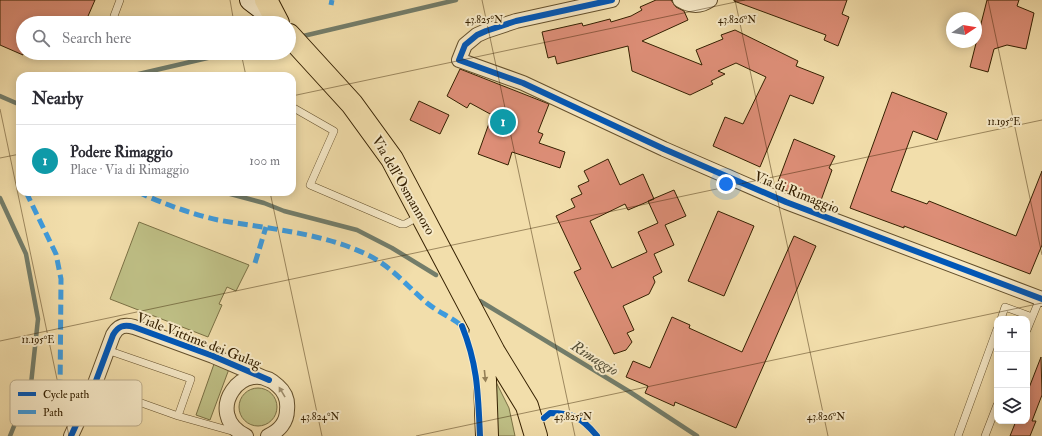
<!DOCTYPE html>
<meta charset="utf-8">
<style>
:root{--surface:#fff;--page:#f7f7f7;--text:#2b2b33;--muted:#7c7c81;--line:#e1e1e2;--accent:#db2777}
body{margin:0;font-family:"IM FELL Double Pica",serif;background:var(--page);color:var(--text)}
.controls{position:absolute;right:12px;bottom:12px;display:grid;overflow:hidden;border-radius:8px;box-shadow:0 2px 10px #0003}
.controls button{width:36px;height:36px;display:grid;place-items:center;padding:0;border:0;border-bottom:1px solid var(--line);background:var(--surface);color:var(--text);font:20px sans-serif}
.compass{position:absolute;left:946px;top:12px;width:36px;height:36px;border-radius:50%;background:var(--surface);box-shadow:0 2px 10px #0003;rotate:78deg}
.you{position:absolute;left:726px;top:184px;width:14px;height:14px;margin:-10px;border:3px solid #fff;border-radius:50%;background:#1a73e8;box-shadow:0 0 0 6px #1a73e833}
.badge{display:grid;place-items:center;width:26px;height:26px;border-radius:50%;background:var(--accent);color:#fff;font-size:13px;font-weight:700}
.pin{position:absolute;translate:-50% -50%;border:2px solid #fff;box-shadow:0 1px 4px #0006}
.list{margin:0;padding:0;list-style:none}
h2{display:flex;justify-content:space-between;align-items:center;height:52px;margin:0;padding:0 16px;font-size:17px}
h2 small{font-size:13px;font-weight:400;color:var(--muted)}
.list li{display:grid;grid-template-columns:26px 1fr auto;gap:12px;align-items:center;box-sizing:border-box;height:72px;padding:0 16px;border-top:1px solid var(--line)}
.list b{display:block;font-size:15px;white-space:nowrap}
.list p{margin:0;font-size:13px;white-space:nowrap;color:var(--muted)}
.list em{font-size:13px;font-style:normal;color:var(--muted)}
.icon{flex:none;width:22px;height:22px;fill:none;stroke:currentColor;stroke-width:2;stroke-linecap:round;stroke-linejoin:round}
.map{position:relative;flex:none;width:1042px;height:436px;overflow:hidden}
.search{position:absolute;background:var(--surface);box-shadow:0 2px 10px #0003;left:16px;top:16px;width:280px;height:44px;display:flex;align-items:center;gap:10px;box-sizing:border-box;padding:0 14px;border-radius:22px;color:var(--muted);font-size:15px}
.panel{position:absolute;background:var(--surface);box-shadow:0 2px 10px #0003;left:16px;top:72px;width:280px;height:124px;border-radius:12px}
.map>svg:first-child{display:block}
.green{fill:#bfc086;stroke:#7a7044}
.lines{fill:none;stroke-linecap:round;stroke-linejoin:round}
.stream{stroke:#737d6a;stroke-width:4.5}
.building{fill:#dd8e77;stroke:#352001}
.service-casing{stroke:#64502c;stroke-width:8}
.minor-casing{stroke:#64502c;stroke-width:16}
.secondary-casing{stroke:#352001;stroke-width:22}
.primary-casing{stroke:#352001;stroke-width:24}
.service{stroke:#f7eac8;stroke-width:7}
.minor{stroke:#f7eac8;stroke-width:14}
.secondary{stroke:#f7eac8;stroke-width:20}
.primary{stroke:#f2deab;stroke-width:22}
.quiet{stroke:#3e9bdd;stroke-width:5;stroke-dasharray:10 5;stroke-linecap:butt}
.cycleway-casing{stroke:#f7eac8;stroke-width:8}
.cycleway{stroke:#0057b8;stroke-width:6}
.oneway{fill:#947f56}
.oneway2{fill:#a08f6e}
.ticks{fill:none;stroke:#352001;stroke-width:1;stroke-opacity:0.45}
.labels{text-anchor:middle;stroke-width:4;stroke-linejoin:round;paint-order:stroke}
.street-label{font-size:14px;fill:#352001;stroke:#f7eac8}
.water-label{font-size:15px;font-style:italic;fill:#544e36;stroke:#f7eac8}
.key{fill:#f7eac8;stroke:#bdad8c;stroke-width:1}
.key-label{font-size:11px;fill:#352001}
.ticks-label{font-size:10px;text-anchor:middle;fill:#352001;stroke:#f7eac8;stroke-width:4;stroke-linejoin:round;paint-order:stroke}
</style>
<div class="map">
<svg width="1042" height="436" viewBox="0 0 1042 436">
<rect width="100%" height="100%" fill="#f2deab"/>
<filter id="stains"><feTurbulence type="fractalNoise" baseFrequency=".005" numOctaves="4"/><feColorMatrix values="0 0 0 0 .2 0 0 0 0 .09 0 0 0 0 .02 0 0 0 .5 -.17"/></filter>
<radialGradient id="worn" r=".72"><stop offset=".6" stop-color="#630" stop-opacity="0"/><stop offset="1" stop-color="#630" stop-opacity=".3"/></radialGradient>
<path class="green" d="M139,222L249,265L236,291L227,287L219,304L222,305L208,337L110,299Z
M214,364L229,369L210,420L196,415Z
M491,372L509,408L515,436H492Z
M239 407a19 19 0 1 1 38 0a19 19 0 1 1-38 0Z"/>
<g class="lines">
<path class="stream" d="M299,37L456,0
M130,76L229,53
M0,96L16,103L20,102
M223,192L264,203L284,211L357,230L392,248L436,275
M0,198L26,254L38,319L31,384L10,436
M480,301L630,392L697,436"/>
</g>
<path class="building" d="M0,0H95L85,23H23V55L0,45Z
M656,0H671L676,7L684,11L688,20L642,41L702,65L696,50L723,39L721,35L735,30L798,61L796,66L824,77L813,104L790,95L760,167L713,146L725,117L743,124L766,77L736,63L718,71L725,74L711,81L713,84L690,95L632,71L628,46L557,64L555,56L548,58L542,32L582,23L583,26L610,19L611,22L631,16L642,10L640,7Z
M734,0H847L842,14L849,17L838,46L824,40L826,35L734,1Z
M987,0H1019L1017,6L1034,13L1026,49L1007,45L994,49L988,72L970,67Z
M460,69L549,104L538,132L543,134L539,143L565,152L560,168L512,152L508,165L478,154L492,115L470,103L467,108L447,96Z
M892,92L947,113L937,140L913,131L891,191L927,204L929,201L1016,236L1042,171V245L1030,274L904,226V228L850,208Z
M419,101L449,115L440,134L410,120Z
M794,139L835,156L829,168L832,170L820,203L776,187Z
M608,159L620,185L643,174L654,199L628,210L625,204L590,221L612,268L647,252L638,232L658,223L648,201L674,190L686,216L665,225L674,245L654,254L662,272L653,277L655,282L649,294L623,306L634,330L627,333L632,342L626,350L614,354L574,272L581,269L556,216L575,207L571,199L582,194L578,186L589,181L584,171Z
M718,211L754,226L724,296L688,281Z
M794,236L816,246L736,428L675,402L674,406L645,393L648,386L626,377L633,361L650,368L672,317L690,325L689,328L742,352Z
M1041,357L1042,395L1032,421H1036L1030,436H1010L1016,421H1027V393Z"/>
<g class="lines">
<defs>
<path id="service" d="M114,16L120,0
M292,107L334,131L310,185L401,224H405L420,216
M1001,319L1005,307L1032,317
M1027,330L1040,298
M94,386L178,416L191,379L107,350
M178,416L235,432
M958,436L997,329
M985,436L997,405"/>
<path id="minor" d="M612,0L516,21L486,31L477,35L465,45L459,60L523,83L664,149L786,202L1042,299
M680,0C690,6 700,7 710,0
M71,436L94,386L113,335C118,326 124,324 134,327L213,356L269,380
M246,436C201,414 244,354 278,386C285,392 288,401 287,410C287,422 279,431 268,436"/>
<path id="secondary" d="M250,0L277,21"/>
<path id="primary" d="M266,0L278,23
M289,35L352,104L392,159L494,352L527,406L536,436
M480,334L485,380L487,436"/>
</defs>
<use href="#service" class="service-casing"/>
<use href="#minor" class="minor-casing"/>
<use href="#secondary" class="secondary-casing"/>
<use href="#primary" class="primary-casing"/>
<use href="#service" class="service"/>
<use href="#minor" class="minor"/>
<use href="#secondary" class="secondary"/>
<use href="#primary" class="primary"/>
<path class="quiet" d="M331,5L332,0
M26,192L56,254L61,279L60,397L84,406
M138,192C164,204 191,214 218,220C268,229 319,232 366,254C390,265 407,286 427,303C438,312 451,317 462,326
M255,263L266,227"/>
<defs>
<path id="cycleway" d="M612,0L516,21L486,31L477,35L465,45L459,60L523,83L664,149L786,202L1042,299
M462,326C478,366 478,394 480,436
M544,418L550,413C574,413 582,418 597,436
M71,436L94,386L113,335C118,326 124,324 134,327L213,356L269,380"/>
</defs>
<use href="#cycleway" class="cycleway-casing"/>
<use href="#cycleway" class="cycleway"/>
</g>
<defs><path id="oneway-solid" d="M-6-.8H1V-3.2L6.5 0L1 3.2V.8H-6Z"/></defs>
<use class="oneway" href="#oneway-solid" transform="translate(485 376) rotate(84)"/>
<use class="oneway2" href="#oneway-solid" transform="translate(282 392) rotate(-121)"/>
<path class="ticks" d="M230,0L234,23M482,0L575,436M735,0L828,436M988,0L1042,255M241,53L246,76M292,96L745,0M0,109L69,436M0,158L20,154M270,192L322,436M0,341L1042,120M416,436L1042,303"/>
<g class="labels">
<g class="street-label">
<text transform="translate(404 185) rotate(60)" y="5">Via dell'Osmannoro</text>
<text transform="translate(797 192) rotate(22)" y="5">Via di Rimaggio</text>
<text transform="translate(199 340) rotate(21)" y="5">Viale Vittime dei Gulag</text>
</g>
<g class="water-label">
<text transform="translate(595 358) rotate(32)" y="5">Rimaggio</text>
</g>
</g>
<rect x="10" y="380" width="132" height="46" rx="6" class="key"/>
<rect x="18" y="392" width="18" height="4" fill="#0057b8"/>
<rect x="18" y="410" width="18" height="4" fill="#3e9bdd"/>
<g class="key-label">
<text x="43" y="398">Cycle path</text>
<text x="43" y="416">Path</text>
</g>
<g class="ticks-label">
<text x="484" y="23">43.825°N</text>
<text x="737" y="23">43.826°N</text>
<text x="1004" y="125">11.195°E</text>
<text x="38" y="343">11.195°E</text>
<text x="320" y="420">43.824°N</text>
<text x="573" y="420">43.825°N</text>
<text x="826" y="420">43.826°N</text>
</g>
<rect width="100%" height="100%" filter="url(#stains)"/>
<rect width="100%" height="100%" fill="url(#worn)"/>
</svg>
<div class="controls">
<button>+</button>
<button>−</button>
<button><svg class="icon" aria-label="layers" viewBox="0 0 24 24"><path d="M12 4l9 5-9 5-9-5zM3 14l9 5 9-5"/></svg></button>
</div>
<svg class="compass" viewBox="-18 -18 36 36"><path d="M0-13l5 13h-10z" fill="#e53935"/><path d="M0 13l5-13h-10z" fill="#7c7c81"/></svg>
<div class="you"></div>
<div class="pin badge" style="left:503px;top:122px;background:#0f9aa8">1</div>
<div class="search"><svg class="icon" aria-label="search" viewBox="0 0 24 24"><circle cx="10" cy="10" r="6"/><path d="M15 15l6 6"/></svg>Search here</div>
<section class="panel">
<h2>Nearby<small></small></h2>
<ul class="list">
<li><span class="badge" style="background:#0f9aa8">1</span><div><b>Podere Rimaggio</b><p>Place · Via di Rimaggio</p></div><em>100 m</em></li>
</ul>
</section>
</div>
